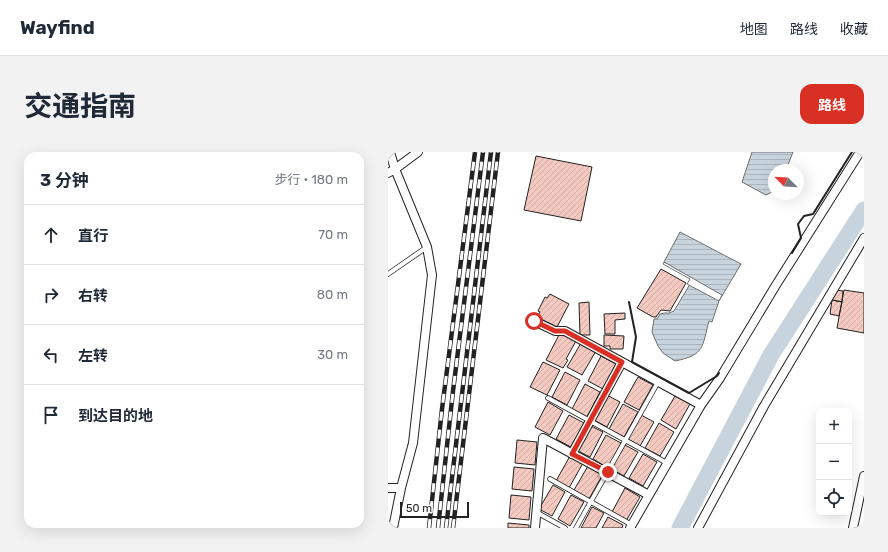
<!DOCTYPE html>
<html lang="zh">
<meta charset="utf-8">
<style>
:root{--surface:#fff;--page:#f2f2f3;--text:#1f2937;--muted:#747a83;--line:#e0e1e3;--accent:#d93025}
body{margin:0;font-family:Rubik,"Noto Sans SC",sans-serif;background:var(--page);color:var(--text)}
.controls{position:absolute;right:12px;bottom:12px;display:grid;overflow:hidden;border-radius:8px;box-shadow:0 4px 16px #0002}
.controls button{width:36px;height:36px;display:grid;place-items:center;padding:0;border:0;border-bottom:1px solid var(--line);background:var(--surface);color:var(--text);font:20px sans-serif}
.compass{position:absolute;left:380px;top:12px;width:36px;height:36px;border-radius:50%;background:var(--surface);box-shadow:0 4px 16px #0002;rotate:294deg}
.scale{position:absolute;left:12px;bottom:10px;width:69px;box-sizing:border-box;padding-left:4px;border:2px solid #222;border-top:0;font-size:11px;line-height:14px;white-space:nowrap;color:#222;-webkit-text-stroke:3px #fff;paint-order:stroke}
.stop{position:absolute;width:12px;height:12px;margin:-9px;border:3px solid #d93025;border-radius:50%;background:#fff}
.stop.end{background:#d93025;border-color:#fff;box-shadow:0 1px 4px #0008}
.list{margin:0;padding:0;list-style:none}
h2{display:flex;justify-content:space-between;align-items:center;height:52px;margin:0;padding:0 16px;font-size:17px}
h2 small{font-size:13px;font-weight:400;color:var(--muted)}
.list li{display:grid;grid-template-columns:26px 1fr auto;gap:12px;align-items:center;box-sizing:border-box;height:60px;padding:0 16px;border-top:1px solid var(--line)}
.list b{display:block;font-size:15px;white-space:nowrap}
.list em{font-size:13px;font-style:normal;color:var(--muted)}
.icon{flex:none;width:22px;height:22px;fill:none;stroke:currentColor;stroke-width:2;stroke-linecap:round;stroke-linejoin:round}
.map{position:relative;flex:none;width:476px;height:376px;overflow:hidden;border-radius:12px}
header{display:flex;align-items:center;gap:24px;box-sizing:border-box;height:56px;padding:0 20px;background:var(--surface);border-bottom:1px solid var(--line)}
header strong{font-size:19px}
nav{display:flex;gap:22px;margin-inline-start:auto;font-size:14px}
.intro{display:flex;align-items:center;justify-content:space-between;box-sizing:border-box;height:96px;padding:0 24px}
h1{margin:0;font-size:28px}
.button{padding:10px 18px;border-radius:12px;background:var(--accent);color:#fff;font-size:14px;font-weight:700}
main{display:flex;gap:24px;padding:0 24px}
aside{flex:1;background:var(--surface);border-radius:12px;box-shadow:0 4px 16px #0002}
.map>svg:first-child{display:block}
.water{fill:url(#water-rules);stroke:#6f6f6f}
.pier{fill:#fff;stroke:#6f6f6f}
.lines{fill:none;stroke-linecap:round;stroke-linejoin:round}
.river{stroke:#c7d3dd;stroke-width:17}
.building{fill:url(#building-hatch);stroke:#222}
.lane-casing{stroke:#222;stroke-width:5.5}
.street-casing{stroke:#222;stroke-width:10}
.lane{stroke:#fff;stroke-width:4}
.street{stroke:#fff;stroke-width:8}
.rail-casing{stroke:#222;stroke-width:4.5}
.rail{stroke:#fff;stroke-width:3;stroke-dasharray:9;stroke-linecap:butt}
.wall{stroke:#222;stroke-width:2}
.route{stroke:#d93025;stroke-width:5}
</style>
<header>
<strong>Wayfind</strong>
<nav><a>地图</a><a>路线</a><a>收藏</a></nav>
</header>
<div class="intro"><h1>交通指南</h1><a class="button">路线</a></div>
<main>
<aside>
<h2>3 分钟<small>步行 · 180 m</small></h2>
<ul class="list">
<li><svg class="icon" aria-label="ahead" viewBox="0 0 24 24"><path d="M12 20V5M6 11l6-6 6 6"/></svg><div><b>直行</b></div><em>70 m</em></li>
<li><svg class="icon" aria-label="right" viewBox="0 0 24 24"><path d="M7 20v-9h11M14 6l5 5-5 5"/></svg><div><b>右转</b></div><em>80 m</em></li>
<li><svg class="icon" aria-label="left" viewBox="0 0 24 24"><path d="M17 20v-9H6M10 6l-5 5 5 5"/></svg><div><b>左转</b></div><em>30 m</em></li>
<li><svg class="icon" aria-label="arrive" viewBox="0 0 24 24"><path d="M6 21V4h12l-3 4 3 4H6"/></svg><div><b>到达目的地</b></div></li>
</ul>
</aside>
<div class="map">
<svg width="476" height="376" viewBox="0 0 476 376">
<defs>
<pattern id="water-rules" width="6" height="5" patternUnits="userSpaceOnUse"><rect width="6" height="5" fill="#c7d3dd"/><path d="M0 2.5h6" fill="none" stroke="#abb5bd"/></pattern>
<pattern id="building-hatch" width="6" height="6" patternUnits="userSpaceOnUse"><rect width="6" height="6" fill="#f3c9c0"/><path d="M-1 1l2-2M0 6l6-6M5 7l2-2" fill="none" stroke="#d0aca5"/></pattern>
</defs>
<rect width="100%" height="100%" fill="#fff"/>
<path class="water" d="M364,0H405L398,18H386V39L378,43L354,30Z
M292,80L353,112L331,149L324,170L321,169C314,195 317,203 287,209L275,201L270,194L264,180L266,167H269L272,162L277,161H281L286,159L305,127L276,110Z"/>
<path class="pier" d="M276,110L334,143L331,149L299,132L302,127L275,112Z"/>
<g class="lines">
<path class="river" d="M292,376L383,203L476,58"/>
</g>
<path class="building" d="M148,4L204,15L193,69L136,58Z
M273,117L298,131L282,159L273,158L268,165H265L249,156Z
M448,138L455,139L454,150L444,148L445,142Z
M456,138L476,141V181L449,176Z
M162,142L181,152L169,175L149,165L152,160L150,159L157,145L159,146Z
M444,148L454,150L451,164L442,162Z
M201,150L202,183H192L191,151Z
M237,161V167L227,168V182H217L216,162Z
M172,181L188,189L178,207L180,208L175,216L158,208Z
M216,183L236,184L235,197H222V194H216Z
M193,191L208,199L194,223L179,215Z
M213,204L228,212L215,237L200,229Z
M155,210L172,218L159,243L142,235Z
M177,220L192,228L179,253L164,245Z
M250,225L265,233L251,258L236,250Z
M197,232L212,240L199,265L184,257Z
M217,242L232,250L219,275L204,267Z
M287,244L302,252L288,277L273,268Z
M160,250L175,259L162,283L147,275Z
M235,252L250,260L236,285L221,277Z
M181,263L196,271L183,295L168,287Z
M253,263L266,270L252,294L240,287Z
M271,271L286,280L272,304L257,296Z
M203,274L215,280L202,305L190,299Z
M218,283L233,291L220,316L205,307Z
M129,288L149,290L147,313L127,311Z
M237,293L250,300L236,324L223,317Z
M255,302L269,310L255,334L241,326Z
M182,304L195,311L181,336L168,329Z
M200,314L215,322L201,347L186,338Z
M126,315L146,317L144,339L124,337Z
M165,333L177,340L164,364L151,357Z
M237,336L252,345L238,369L224,360Z
M123,343L143,345L141,368L121,366Z
M183,343L196,350L182,374L170,367Z
M204,355L216,361L208,376H193Z
M220,365L235,373L234,376H214Z
M120,371L141,373V376H120Z"/>
<g class="lines">
<defs>
<path id="lane" d="M0,122L39,95
M160,246L279,311
M162,327L244,373
M148,360L177,376
M188,376L270,230"/>
<path id="street" d="M2,0L7,17L39,95L44,123L25,291L13,336L5,376
M0,21L7,17L30,0
M146,169L167,179H177L313,253
M184,302L234,210
M0,336H13
M147,376L155,286L261,343
M242,376L261,343L313,253L332,226L388,133L472,0
M310,376L376,254L476,86
M465,376L476,324"/>
</defs>
<use href="#lane" class="lane-casing"/>
<use href="#street" class="street-casing"/>
<use href="#lane" class="lane"/>
<use href="#street" class="street"/>
<defs>
<path id="rail" d="M41,376L54,257L87,0
M50,376L65,239L95,0
M58,376L103,0
M65,376L110,0"/>
</defs>
<use href="#rail" class="rail-casing"/>
<use href="#rail" class="rail"/>
<path class="wall" d="M86,7L87,0
M404,101L413,86L410,72L416,64L425,62L464,0
M241,150L248,185L244,210L301,241L329,224L331,221"/>
</g>
<g class="lines">
<path class="route" d="M146,169L167,179H177L234,210L184,302L220,320"/>
</g>
</svg>
<div class="controls">
<button>+</button>
<button>−</button>
<button><svg class="icon" aria-label="locate" viewBox="0 0 24 24"><circle cx="12" cy="12" r="6"/><path d="M12 2v4M12 18v4M2 12h4M18 12h4"/></svg></button>
</div>
<svg class="compass" viewBox="-18 -18 36 36"><path d="M0-13l5 13h-10z" fill="#e53935"/><path d="M0 13l5-13h-10z" fill="#747a83"/></svg>
<div class="scale">50 m</div>
<div class="stop" style="left:146px;top:169px"></div>
<div class="stop end" style="left:220px;top:320px"></div>
</div>
</main>
